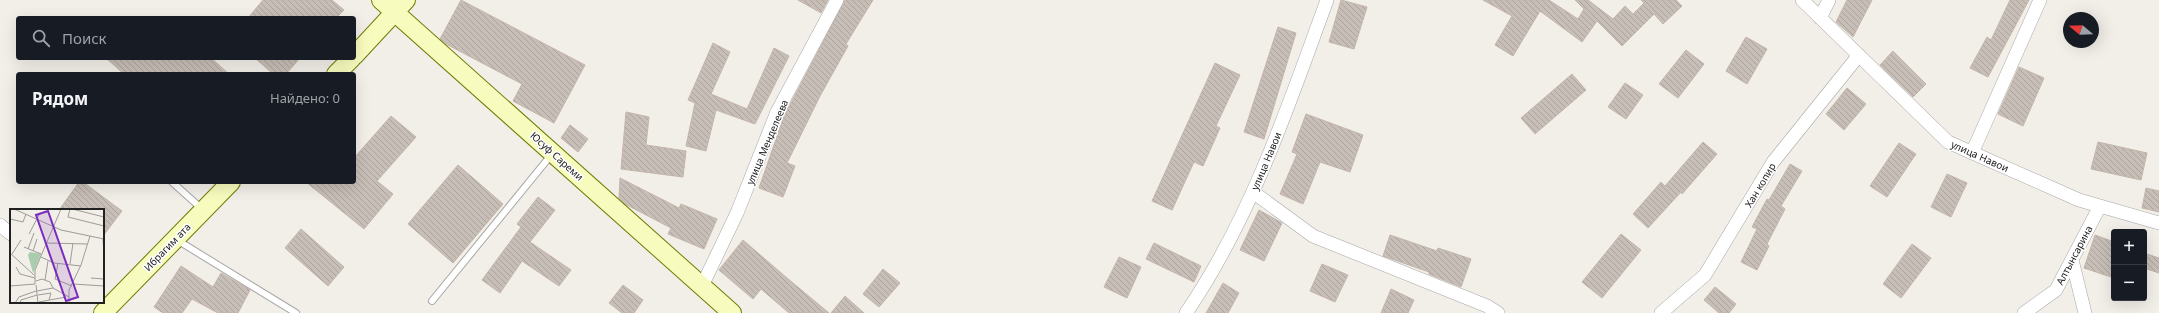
<!DOCTYPE html>
<html lang="ru">
<meta charset="utf-8">
<style>
:root{--surface:#171b24;--page:#242831;--text:#f1f3f6;--muted:#9ea1a6;--line:#363941}
body{margin:0;font-family:"Noto Sans",sans-serif;background:var(--page);color:var(--text)}
.controls{position:absolute;right:12px;bottom:12px;display:grid;overflow:hidden;border-radius:4px;box-shadow:0 4px 16px #0002}
.controls button{width:36px;height:36px;display:grid;place-items:center;padding:0;border:0;border-bottom:1px solid var(--line);background:var(--surface);color:var(--text);font:20px sans-serif}
.compass{position:absolute;left:2063px;top:12px;width:36px;height:36px;border-radius:50%;background:var(--surface);box-shadow:0 4px 16px #0002;rotate:289deg}
.list{margin:0;padding:0;list-style:none}
h2{display:flex;justify-content:space-between;align-items:center;height:52px;margin:0;padding:0 16px;font-size:17px}
h2 small{font-size:13px;font-weight:400;color:var(--muted)}
.icon{flex:none;width:22px;height:22px;fill:none;stroke:currentColor;stroke-width:2;stroke-linecap:round;stroke-linejoin:round}
.map{position:relative;flex:none;width:2159px;height:313px;overflow:hidden}
.search{position:absolute;background:var(--surface);box-shadow:0 4px 16px #0002;left:16px;top:16px;width:340px;height:44px;display:flex;align-items:center;gap:10px;box-sizing:border-box;padding:0 14px;border-radius:4px;color:var(--muted);font-size:15px}
.panel{position:absolute;background:var(--surface);box-shadow:0 4px 16px #0002;left:16px;top:72px;width:340px;height:112px;border-radius:4px}
.map>svg:first-child{display:block}
.building{fill:url(#building-back-hatch);stroke:#c4b5aa}
.lines{fill:none;stroke-linecap:round;stroke-linejoin:round}
.lane-casing{stroke:#a8a8a8;stroke-width:8}
.street-casing{stroke:#a8a8a8;stroke-width:14}
.secondary-casing{stroke:#6f7d03;stroke-width:20}
.lane{stroke:#fff;stroke-width:6}
.street{stroke:#fff;stroke-width:13}
.secondary{stroke:#f7fbbd;stroke-width:18}
.labels{text-anchor:middle;stroke-width:3;stroke-linejoin:round;paint-order:stroke}
.street-label{font-size:10px;fill:#212121;stroke:#fff}
.inset-road{fill:none;stroke:#9e9c98;stroke-width:1}
.view{fill:#7b2cbf;fill-opacity:0.15;stroke:#7b2cbf;stroke-width:2}
.inset-edge{fill:none;stroke:#212121;stroke-width:2}
</style>
<div class="map">
<svg width="2159" height="313" viewBox="0 0 2159 313">
<defs>
<pattern id="building-back-hatch" width="6" height="6" patternUnits="userSpaceOnUse"><rect width="6" height="6" fill="#c7beb7"/><path d="M-1 5l2 2M0 0l6 6M5-1l2 2" fill="none" stroke="#aba39d"/></pattern>
</defs>
<rect width="100%" height="100%" fill="#f2eee8"/>
<path class="building" d="M263,0H332L344,10L336,18H248Z
M461,0L585,65L554,123L513,101L522,84L446,44L440,39Z
M798,0H828L821,13Z
M845,0H873L846,44L848,46L820,96L787,163L795,166L783,197L759,188L784,116Z
M1341,0L1367,7L1354,49L1329,42Z
M1483,0H1549L1578,19L1584,9L1575,0H1588L1613,19L1625,6L1633,14L1644,3L1641,0H1676L1682,6L1663,24L1654,14L1622,46L1597,21L1582,42L1540,11L1513,56L1495,45L1512,16Z
M1847,0H1872L1853,37L1836,22Z
M2010,0H2029L1988,77L1970,68L1987,37L1991,40Z
M1278,27L1296,33L1264,139L1244,132Z
M1746,37L1767,49L1747,84L1726,71Z
M713,43L730,52L711,94L747,109L774,48L789,56L755,124L716,110L706,151L686,146L695,103L688,100Z
M1686,50L1704,64L1678,98L1659,84Z
M1893,51L1926,84L1913,97L1880,65Z
M106,58H211L229,74H124Z
M255,58H300L286,74H273Z
M1215,63L1240,75L1216,126L1220,128L1203,166L1194,162L1172,210L1152,201Z
M2019,67L2044,78L2023,126L1998,114Z
M1572,74L1586,90L1535,134L1521,118Z
M1625,83L1643,95L1626,119L1608,107Z
M1847,88L1866,104L1844,130L1826,114Z
M626,112L649,117L646,145L686,151L683,177L621,169Z
M1306,114L1363,135L1350,172L1320,162L1303,204L1280,194L1297,154L1292,152Z
M391,116L416,137L377,181L393,194L364,229L306,182H354V158Z
M570,125L588,139L578,152L561,138Z
M1703,142L1717,154L1682,194L1681,192L1648,228L1633,214L1661,182L1665,186Z
M2098,142L2147,153L2141,180L2091,169Z
M1899,143L1916,154L1887,197L1870,186Z
M1790,164L1802,171L1781,206L1785,209L1767,244L1769,246L1757,270L1741,262L1757,229L1752,227L1767,199L1769,200Z
M458,165L503,204L453,263L408,224Z
M1947,174L1967,183L1951,217L1931,207Z
M620,178L679,208L681,204L717,219L704,249L668,234L671,228L625,204L619,198Z
M79,182H83L122,211L103,236V210H59Z
M2146,188L2159,191V212L2142,208Z
M538,197L555,210L530,242L571,270L559,286L522,261L500,293L482,280L521,227L517,224Z
M1259,210L1282,223L1264,261L1240,250Z
M301,229L344,267L328,286L285,248Z
M1621,234L1641,250L1602,298L1582,282Z
M1390,235L1437,251L1438,248L1471,259L1461,287L1429,274V272L1383,256Z
M2095,235L2114,242V278L2084,268Z
M743,240L787,278L829,313H789L761,289L753,299L719,270Z
M1154,243L1201,266L1194,282L1146,259Z
M1912,244L1931,258L1901,298L1883,284Z
M2144,253L2159,258V273L2144,268Z
M1119,257L1141,267L1127,298L1104,287Z
M1322,264L1348,275L1335,302L1310,291Z
M181,266L213,287L221,273L250,290L238,313H218L192,299L182,313H163L154,307Z
M883,269L900,283L879,307L863,294Z
M1223,283L1239,293L1228,313H1206Z
M623,285L643,300L634,313H622L609,303Z
M1715,287L1736,304L1729,313H1719L1704,300Z
M1391,289L1414,300L1408,313H1381Z
M845,296L864,313H831Z"/>
<g class="lines">
<defs>
<path id="lane" d="M172,182L202,209
M177,240L296,313
M432,301L552,154"/>
<path id="street" d="M1802,0L1948,142L2079,200L2159,223
M1820,18L1829,0
M1972,153L2040,0
M1253,192L1313,236L1487,306L1498,313
M0,225L11,234
M2072,260L2085,313
M702,286L737,213L777,112L837,0
M1186,313C1251,218 1288,107 1327,0
M1661,313L1705,275L1773,162L1859,55
M2024,313L2056,290L2100,206"/>
<path id="secondary" d="M381,0L732,313
M354,56L406,0
M336,74L352,58
M103,313L231,182"/>
</defs>
<use href="#lane" class="lane-casing"/>
<use href="#street" class="street-casing"/>
<use href="#secondary" class="secondary-casing"/>
<use href="#lane" class="lane"/>
<use href="#street" class="street"/>
<use href="#secondary" class="secondary"/>
</g>
<g class="labels">
<g class="street-label">
<text transform="translate(767 142) rotate(-67)" y="4">улица Менделеева</text>
<text transform="translate(557 156) rotate(42)" y="4">Юсуф Сареми</text>
<text transform="translate(1980 156) rotate(24)" y="4">улица Навои</text>
<text transform="translate(1266 161) rotate(-67)" y="4">улица Навои</text>
<text transform="translate(1760 185) rotate(-59)" y="4">Хан копир</text>
<text transform="translate(167 247) rotate(-46)" y="4">Ибрагим ата</text>
<text transform="translate(2074 255) rotate(-62)" y="4">Алтынсарина</text>
</g>
</g>
<g transform="translate(10 209)">
<rect width="94" height="94" fill="#f2eee8"/>
<path d="M20,43L31,45L23,64L18,46Z" fill="#a9cbae"/>
<path class="inset-road" d="M4,0L51,21L94,30M60,0L58,8L94,17M62,0L94,8M0,10L13,13L16,5M19,25L30,4M93,30L94,45M37,34L77,35M14,38L31,45M18,40L24,24M23,42L27,30M0,44L24,66M2,45L11,31M31,48L44,54L71,57M48,54L45,70L62,77M60,55L63,34M6,58L10,65L25,69M81,69L94,70M35,71L38,52M26,72L32,70L40,73L43,79M63,75L94,77M26,76L28,94M0,77L25,75V61L51,0M27,82L43,79L59,88M28,86L41,84L39,91M29,93L56,88M5,94L9,88L26,82M10,94L11,91L27,86M59,94V81L71,56L80,27"/>
<path class="view" d="M38,2L68,88L56,92L26,6Z"/>
<rect width="94" height="94" class="inset-edge"/>
</g>
</svg>
<div class="controls">
<button>+</button>
<button>−</button>
</div>
<svg class="compass" viewBox="-18 -18 36 36"><path d="M0-13l5 13h-10z" fill="#e53935"/><path d="M0 13l5-13h-10z" fill="#9ea1a6"/></svg>
<div class="search"><svg class="icon" aria-label="search" viewBox="0 0 24 24"><circle cx="10" cy="10" r="6"/><path d="M15 15l6 6"/></svg>Поиск</div>
<section class="panel">
<h2>Рядом<small>Найдено: 0</small></h2>
<ul class="list">
</ul>
</section>
</div>
